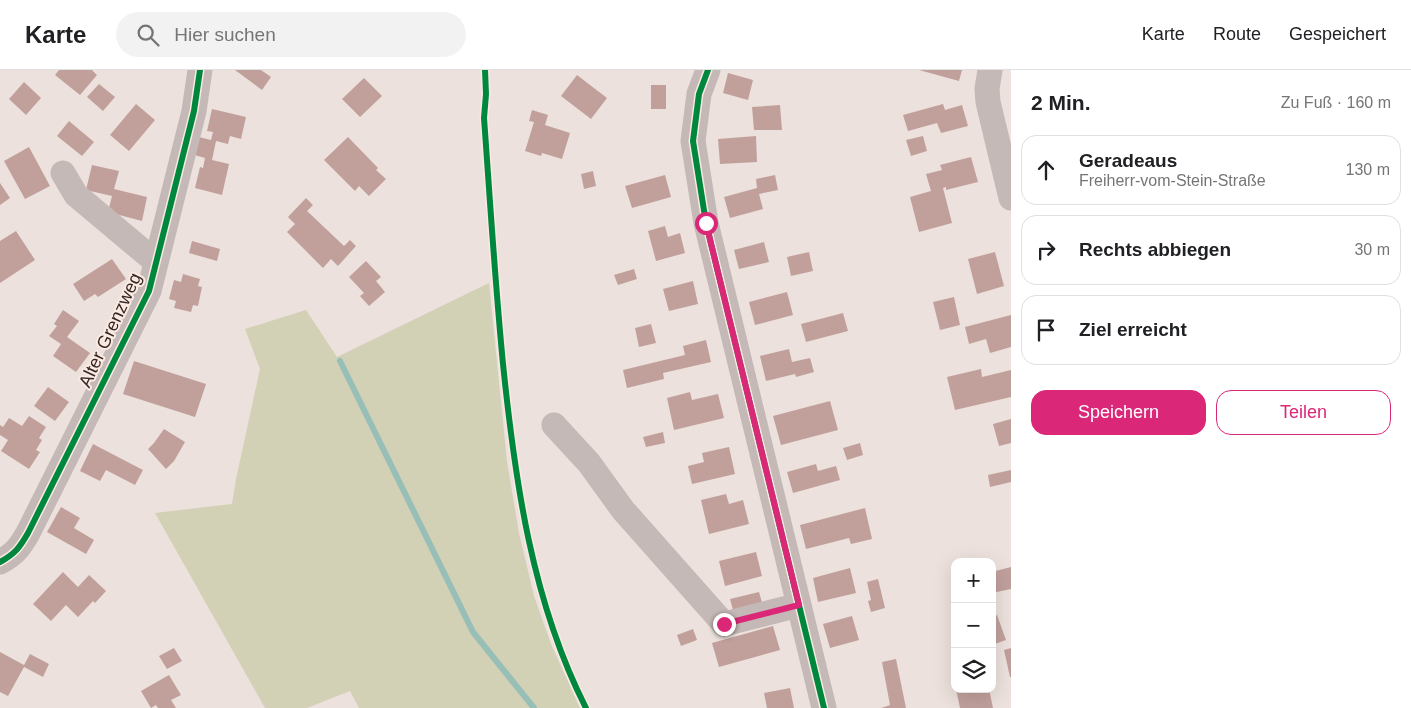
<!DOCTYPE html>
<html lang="de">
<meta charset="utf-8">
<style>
:root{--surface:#fff;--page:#f2f2f2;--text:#202124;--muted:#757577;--line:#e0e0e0;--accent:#db2777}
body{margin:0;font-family:Arial,sans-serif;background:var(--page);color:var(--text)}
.controls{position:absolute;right:15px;bottom:15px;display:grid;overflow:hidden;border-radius:10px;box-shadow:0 5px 20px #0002}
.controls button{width:45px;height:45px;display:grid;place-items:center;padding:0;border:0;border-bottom:1px solid var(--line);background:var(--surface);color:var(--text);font:25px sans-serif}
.stop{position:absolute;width:15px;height:15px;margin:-11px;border:4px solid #db2777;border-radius:50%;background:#fff}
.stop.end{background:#db2777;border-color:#fff;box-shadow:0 1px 5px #0008}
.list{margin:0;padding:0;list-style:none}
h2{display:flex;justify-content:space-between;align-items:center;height:65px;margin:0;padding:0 20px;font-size:21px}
h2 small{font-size:16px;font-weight:400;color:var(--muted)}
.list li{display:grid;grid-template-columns:32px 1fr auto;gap:15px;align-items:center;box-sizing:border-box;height:70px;margin:0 10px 10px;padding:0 10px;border:1px solid var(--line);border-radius:15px}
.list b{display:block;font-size:19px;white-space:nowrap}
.list p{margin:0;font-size:16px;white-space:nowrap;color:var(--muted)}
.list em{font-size:16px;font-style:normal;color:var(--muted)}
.actions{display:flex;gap:10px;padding:15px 20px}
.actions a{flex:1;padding:11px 0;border:1px solid var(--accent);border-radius:15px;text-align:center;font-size:18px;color:var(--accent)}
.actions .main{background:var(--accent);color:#fff}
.icon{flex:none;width:28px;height:28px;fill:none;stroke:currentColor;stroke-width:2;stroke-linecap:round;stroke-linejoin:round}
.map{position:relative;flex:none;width:1011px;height:638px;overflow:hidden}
header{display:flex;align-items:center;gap:30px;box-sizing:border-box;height:70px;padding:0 25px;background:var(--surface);border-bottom:1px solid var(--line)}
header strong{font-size:24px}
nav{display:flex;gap:28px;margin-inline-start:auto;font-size:18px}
.search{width:350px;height:45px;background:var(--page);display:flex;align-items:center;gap:12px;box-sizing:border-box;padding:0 18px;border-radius:28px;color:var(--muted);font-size:19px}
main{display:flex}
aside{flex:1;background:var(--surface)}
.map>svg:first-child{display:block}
.green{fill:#d2d0b5}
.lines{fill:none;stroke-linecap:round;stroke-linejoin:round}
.stream{stroke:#97bfb7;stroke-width:6}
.building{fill:#c1a09c}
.minor{stroke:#c4b9b6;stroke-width:25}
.cycleway-casing{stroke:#faeae2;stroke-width:9}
.cycleway{stroke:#00873e;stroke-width:6}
.route{stroke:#db2777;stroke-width:6}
.labels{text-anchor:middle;stroke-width:4;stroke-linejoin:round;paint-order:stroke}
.street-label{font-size:18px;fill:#342624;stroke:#faeae2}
</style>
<header>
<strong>Karte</strong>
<div class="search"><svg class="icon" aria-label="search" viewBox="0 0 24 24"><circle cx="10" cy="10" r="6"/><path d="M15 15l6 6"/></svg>Hier suchen</div>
<nav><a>Karte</a><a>Route</a><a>Gespeichert</a></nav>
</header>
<main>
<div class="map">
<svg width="1011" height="638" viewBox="0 0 1011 638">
<rect width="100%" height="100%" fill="#ece1dc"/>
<path class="green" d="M489,213L507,392L519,463L534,526L551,574L580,638H359L350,621L307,638H265L155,443L232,434L236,409L260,299L245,259L306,240L337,287Z"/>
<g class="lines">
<path class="stream" d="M340,291L473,562L534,638"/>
</g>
<path class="building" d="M59,0H92L97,5L80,25L55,5Z
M235,0H261L271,7L262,20Z
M919,0H962L959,11Z
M728,3L753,10L748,30L723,23Z
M577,5L607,28L591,49L561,26Z
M364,8L382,26L360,47L342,29Z
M24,12L41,28L26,45L9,29Z
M99,14L115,27L103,41L87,27Z
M651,15H666V39H651Z
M136,34L155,50L129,81L110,65Z
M943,34L945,40L962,35L968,56L941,63L937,53L908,61L903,45Z
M780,35L782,60H754L752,37Z
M212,39L246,47L241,69L230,66L228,74L216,71L212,90L229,94L222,125L195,118L200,97L203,98L205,88L191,84L195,66L211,70L213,62L207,61Z
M532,40L548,45L545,55L570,63L562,89L542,83L541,86L525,81L534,52L529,51Z
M69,51L94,72L82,86L57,66Z
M756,66L757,92L720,94L718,69Z
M923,66L927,81L911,86L906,70Z
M348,67L378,98L376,100L386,109L369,126L359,116L355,121L324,90Z
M29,77L50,116L25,129L4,91Z
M971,87L978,112L946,120V117L943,118L952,153L919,162L910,127L931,121L926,104L942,100L940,95Z
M92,95L119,101L114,119L147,127L142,151L108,142L112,126L86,120Z
M593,101L596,116L584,119L581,104Z
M665,105L671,127L632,138L625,116Z
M775,105L778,120L759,124L763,139L730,148L724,127L757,118L756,109Z
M0,113L10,128L0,135Z
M306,128L313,135L307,141L325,158L344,176L350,170L356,176L338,196L331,189L323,198L287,162L295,154L288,147Z
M665,156L668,167L680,163L685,183L656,191L648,161Z
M16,161L35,190L0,213V171Z
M192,171L220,179L217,191L189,183Z
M764,172L769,192L739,199L734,180Z
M809,182L813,201L791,206L787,187Z
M995,182L1004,216L977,224L968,189Z
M112,189L126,209L98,227L95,224L84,231L73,214Z
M366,191L381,207L376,211L385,222L369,236L360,226L364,223L349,207Z
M634,199L637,209L618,215L614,205Z
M183,204L200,209L198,216L202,217L198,236L193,235L191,242L174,238L176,231L169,229L174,210L181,212Z
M693,211L698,234L669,241L663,219Z
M787,222L793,245L755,255L749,232Z
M954,227L960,255L940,260L933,232Z
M63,240L79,251L67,267L90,283L76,302L53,286L61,274L49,266L57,256L54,254Z
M843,243L848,261L806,272L801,254Z
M1011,245V277L990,283L986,269L969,274L965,257Z
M651,254L656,273L639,277L635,258Z
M706,270L711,292L663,303L664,309L627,318L623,300L685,285L683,276Z
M789,279L792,292L810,288L814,302L796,307L795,304L766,311L760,286Z
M134,291L206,314L195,347L123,324Z
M981,299L982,307L1011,300V327L955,340L947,307Z
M48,317L69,332L55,351L34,336Z
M690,322L692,330L718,324L724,348L674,360L667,328Z
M830,331L838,360L781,375L773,346Z
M29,346L46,357L39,368L42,370L36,380L40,382L29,399L1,381L8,370L0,365V355L3,357L9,348L22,356Z
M1011,349V373L999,376L993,354Z
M164,359L185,372L174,391L166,399L148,379L154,373Z
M663,362L665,373L646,377L643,367Z
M860,373L863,385L847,390L843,378Z
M93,374L143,400L135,415L106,400L100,411L80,401Z
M729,377L735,404L692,414L688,396L704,392L702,383Z
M816,394L818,401L836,396L840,410L793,423L787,402Z
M1011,400V412L990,417L988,405Z
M726,424L729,434L743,430L749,454L709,464L701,430Z
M61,437L80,448L74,458L94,470L86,484L47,462Z
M865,438L872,469L851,474L849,468L806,479L800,455Z
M756,482L762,506L725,516L719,491Z
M1011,497V519L992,523V502Z
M850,498L856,523L818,532L813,508Z
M63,502L78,517L89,505L106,521L95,533L93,531L78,547L66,535L51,551L33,534Z
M878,509L885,538L871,542L868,531L871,530L867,512Z
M759,522L763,536L734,544L730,529Z
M997,545L1006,570L992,575V547Z
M852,546L859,570L830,578L823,554Z
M773,556L780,580L719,597L712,573Z
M693,559L697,570L681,576L677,565Z
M174,578L182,591L167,599L159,586Z
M1011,578V607H1010L1004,580Z
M0,582L24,595L30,584L49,594L43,607L24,597L8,626L0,622Z
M896,589L906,638H881L890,635L882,592Z
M169,605L181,625L171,630L176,638H158L156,635L151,638L141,621Z
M790,618L794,638H767L764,623Z
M956,619H989L993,638H960Z"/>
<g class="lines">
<path class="minor" d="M708,0L699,24L693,71L706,153L824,638
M990,0L987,19L988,32L1011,128
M63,103L76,125L156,192
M554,355L589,393L623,440L724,554L799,535
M0,492C15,484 20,477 28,463L149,221L194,41L200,0"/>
<defs>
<path id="cycleway" d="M485,0L486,24L484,48C490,130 495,212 503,294C515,411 532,532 586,638
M708,0L699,24L693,71L706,153L824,638
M0,492C15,484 20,477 28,463L149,221L194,41L200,0"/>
</defs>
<use href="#cycleway" class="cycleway-casing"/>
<use href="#cycleway" class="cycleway"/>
</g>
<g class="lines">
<path class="route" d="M706,153L799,535L724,554"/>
</g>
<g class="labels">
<g class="street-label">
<text transform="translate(110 260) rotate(-65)" y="6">Alter Grenzweg</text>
</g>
</g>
</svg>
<div class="controls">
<button>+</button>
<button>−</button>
<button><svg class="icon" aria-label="layers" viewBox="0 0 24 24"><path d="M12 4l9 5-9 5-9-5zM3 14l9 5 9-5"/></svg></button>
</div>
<div class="stop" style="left:706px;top:153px"></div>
<div class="stop end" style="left:724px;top:554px"></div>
</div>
<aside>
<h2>2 Min.<small>Zu Fuß · 160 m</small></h2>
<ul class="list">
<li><svg class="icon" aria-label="ahead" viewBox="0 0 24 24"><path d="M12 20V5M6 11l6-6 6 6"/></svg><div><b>Geradeaus</b><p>Freiherr-vom-Stein-Straße</p></div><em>130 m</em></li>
<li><svg class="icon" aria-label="right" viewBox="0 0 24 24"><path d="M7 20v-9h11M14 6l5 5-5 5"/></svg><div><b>Rechts abbiegen</b></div><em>30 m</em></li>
<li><svg class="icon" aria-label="arrive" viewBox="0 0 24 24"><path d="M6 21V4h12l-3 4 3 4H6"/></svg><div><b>Ziel erreicht</b></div></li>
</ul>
<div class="actions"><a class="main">Speichern</a><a>Teilen</a></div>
</aside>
</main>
